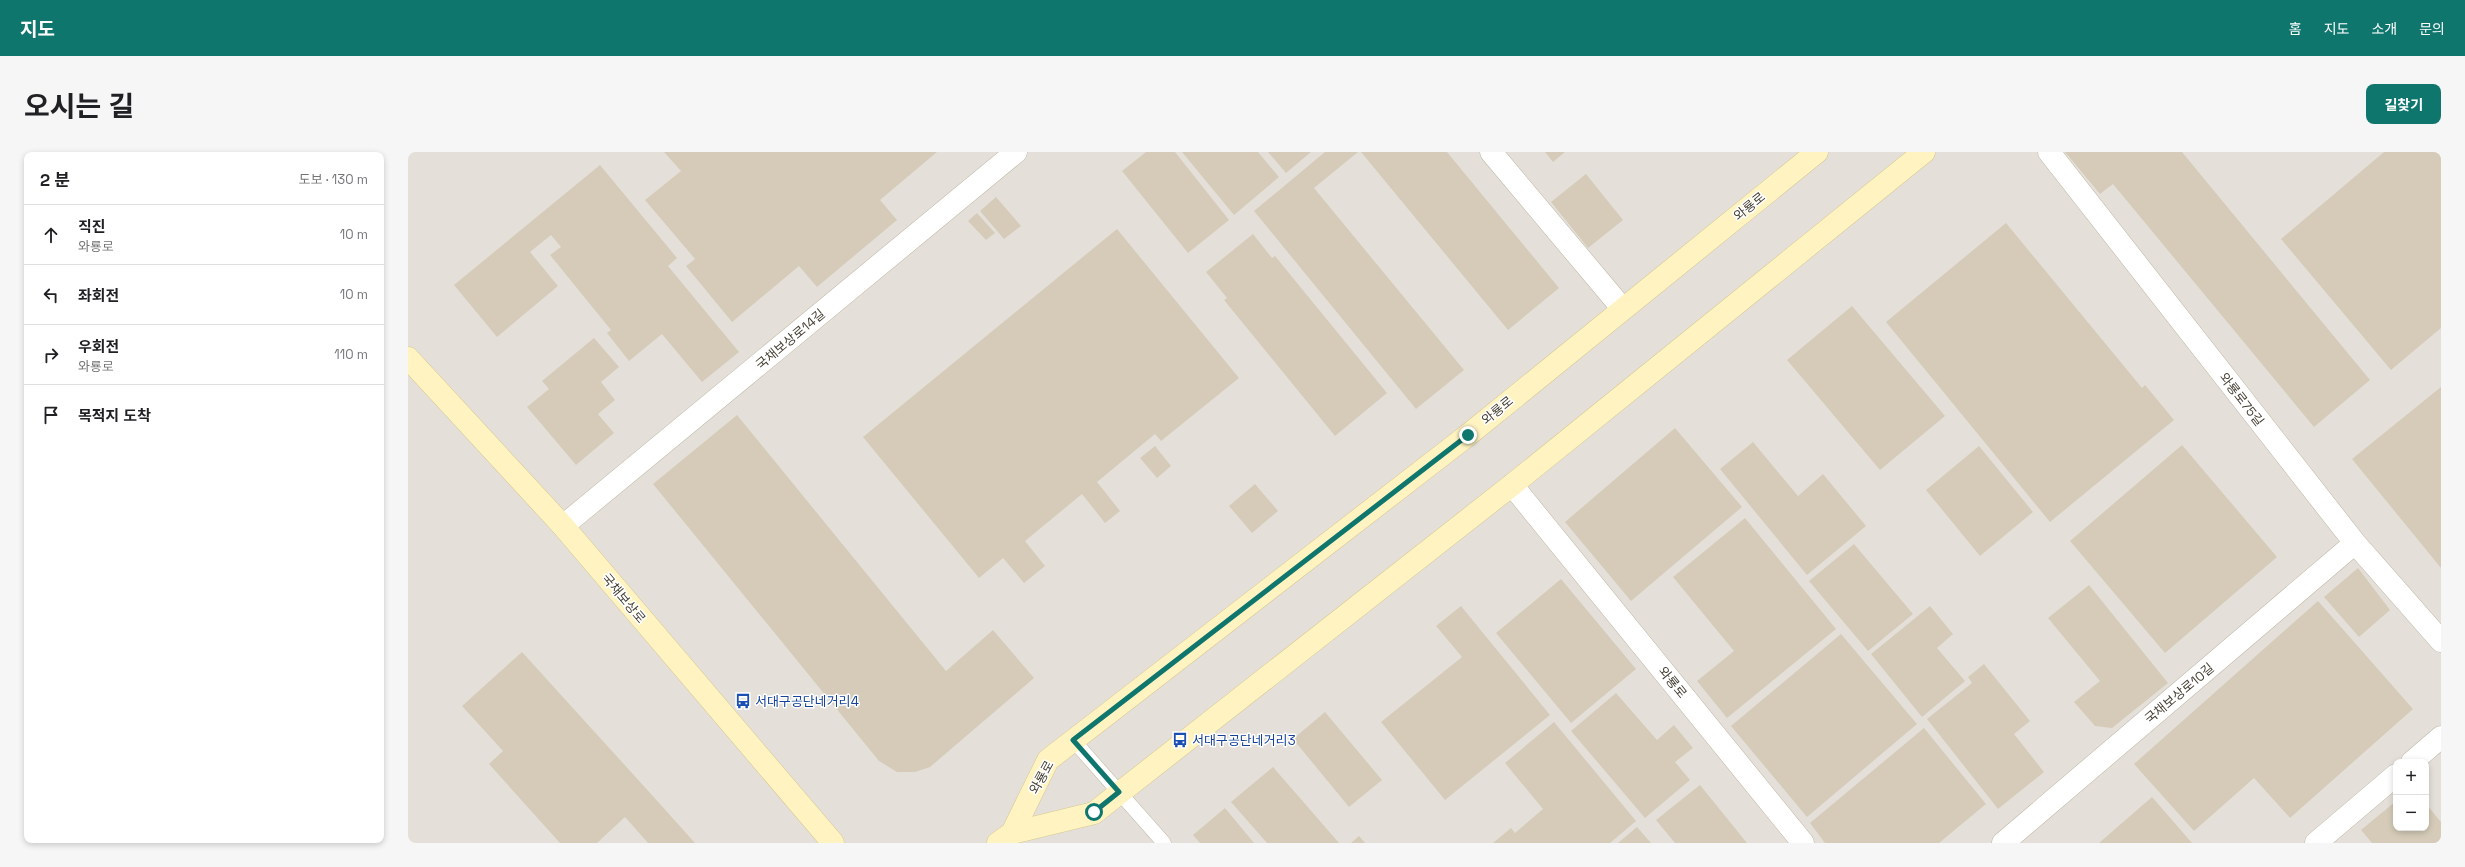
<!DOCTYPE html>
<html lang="ko">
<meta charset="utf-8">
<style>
:root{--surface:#fff;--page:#f6f6f6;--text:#202124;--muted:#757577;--line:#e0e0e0;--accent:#0f766e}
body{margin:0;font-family:"Space Grotesk","Noto Sans KR",sans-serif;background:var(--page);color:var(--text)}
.controls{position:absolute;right:12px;bottom:12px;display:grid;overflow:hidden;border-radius:8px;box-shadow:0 2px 6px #0003}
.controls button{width:36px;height:36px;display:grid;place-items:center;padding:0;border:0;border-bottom:1px solid var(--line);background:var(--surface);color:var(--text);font:20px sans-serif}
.stop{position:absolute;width:12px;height:12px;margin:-9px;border:3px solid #0f766e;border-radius:50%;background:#fff}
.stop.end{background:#0f766e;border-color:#fff;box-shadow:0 1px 4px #0008}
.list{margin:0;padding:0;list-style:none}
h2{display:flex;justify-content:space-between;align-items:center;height:52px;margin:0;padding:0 16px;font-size:17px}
h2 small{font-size:13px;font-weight:400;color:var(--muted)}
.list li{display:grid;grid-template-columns:26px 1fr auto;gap:12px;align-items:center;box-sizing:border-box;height:60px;padding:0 16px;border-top:1px solid var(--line)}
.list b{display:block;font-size:15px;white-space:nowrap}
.list p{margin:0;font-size:13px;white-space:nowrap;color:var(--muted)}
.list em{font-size:13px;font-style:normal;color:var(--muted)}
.icon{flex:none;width:22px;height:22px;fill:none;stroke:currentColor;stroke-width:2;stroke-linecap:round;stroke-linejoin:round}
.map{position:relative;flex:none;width:2033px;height:691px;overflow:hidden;border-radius:8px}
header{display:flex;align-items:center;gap:24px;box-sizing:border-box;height:56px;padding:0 20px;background:var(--accent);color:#fff}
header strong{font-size:19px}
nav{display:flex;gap:22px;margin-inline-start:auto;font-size:14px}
.intro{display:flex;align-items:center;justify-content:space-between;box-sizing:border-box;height:96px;padding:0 24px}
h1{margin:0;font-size:28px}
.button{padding:10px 18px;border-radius:8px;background:var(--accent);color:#fff;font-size:14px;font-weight:700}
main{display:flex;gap:24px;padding:0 24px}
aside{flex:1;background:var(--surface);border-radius:8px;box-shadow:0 2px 6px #0003}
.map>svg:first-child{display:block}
.industrial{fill:#e4e0d9;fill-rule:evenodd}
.building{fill:#d5cbb8}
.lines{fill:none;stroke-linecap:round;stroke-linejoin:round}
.service-casing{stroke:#bfb7a6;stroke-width:15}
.minor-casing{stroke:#bfb7a6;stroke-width:23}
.secondary-casing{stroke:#d5c790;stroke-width:23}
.service{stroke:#fff;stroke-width:14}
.minor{stroke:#fff;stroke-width:22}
.secondary{stroke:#fff4c1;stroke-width:22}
.route{stroke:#0f766e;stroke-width:5}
.labels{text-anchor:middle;stroke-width:3;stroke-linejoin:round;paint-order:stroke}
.street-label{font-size:13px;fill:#453f33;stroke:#fff}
.transit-label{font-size:13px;fill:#164399;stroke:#fff;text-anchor:start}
</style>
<header>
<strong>지도</strong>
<nav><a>홈</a><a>지도</a><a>소개</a><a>문의</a></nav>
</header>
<div class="intro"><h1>오시는 길</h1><a class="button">길찾기</a></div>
<main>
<aside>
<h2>2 분<small>도보 · 130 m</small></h2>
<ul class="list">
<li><svg class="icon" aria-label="ahead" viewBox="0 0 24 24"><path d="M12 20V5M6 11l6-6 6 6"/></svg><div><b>직진</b><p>와룡로</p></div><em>10 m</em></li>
<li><svg class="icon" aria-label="left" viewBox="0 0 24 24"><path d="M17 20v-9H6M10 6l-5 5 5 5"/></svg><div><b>좌회전</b></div><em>10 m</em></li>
<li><svg class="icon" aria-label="right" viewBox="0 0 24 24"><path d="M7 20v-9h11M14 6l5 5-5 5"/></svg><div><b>우회전</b><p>와룡로</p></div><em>110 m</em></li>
<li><svg class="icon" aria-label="arrive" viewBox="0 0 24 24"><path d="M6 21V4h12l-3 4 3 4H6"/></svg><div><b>목적지 도착</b></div></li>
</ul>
</aside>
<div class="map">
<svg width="2033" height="691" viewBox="0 0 2033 691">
<rect width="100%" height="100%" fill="#f3efe3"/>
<path class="industrial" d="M0,0H2033V691H0ZM1988,610H2018V676H1988Z"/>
<path class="building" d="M256,0H529L472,48L489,68L409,135L391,114L324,170L278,114L287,107L237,48L273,19Z
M738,0H767L821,68L780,101L714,19Z
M774,0H850L871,25L826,63Z
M860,0H903L878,21Z
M917,0H950L906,36L1056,218L1008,257L846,59Z
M953,0H1039L1151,136L1100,178Z
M1137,0H1157L1145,10Z
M1657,0H1774L1962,228L1906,275L1705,32L1692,42Z
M1976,0H2033V176L1983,218L1873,87Z
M192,13L269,106L260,114L331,200L294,230L254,182L221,209L199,181L203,178L142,103L153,95L143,83L122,100L150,134L89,185L46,133Z
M1178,22L1215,68L1180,96L1143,50Z
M588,45L613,74L596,87L572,59Z
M569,61L587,81L578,88L560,69Z
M1598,71L1734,236L1737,233L1766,268L1642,370L1478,170Z
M709,77L831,226L753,289L747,282L689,330L712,359L697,371L674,342L617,389L637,414L616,431L595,406L571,426L455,285Z
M845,82L864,106L867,104L979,241L927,284L816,148L819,146L798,120Z
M1444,154L1537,264L1472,318L1379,208Z
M186,186L211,215L193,230L207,248L190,262L206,281L168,313L119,255L141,237L134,229Z
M2033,235V416L1944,307Z
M329,263L538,519L585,478L626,526L522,615L507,620H489L471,609L245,332Z
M1267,276L1334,355L1223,449L1157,370Z
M1345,290L1390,344L1415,322L1458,374L1399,423L1312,317Z
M1774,293L1869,405L1757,501L1662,389Z
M747,294L763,314L749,326L732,306Z
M1571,294L1625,360L1572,404L1518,338Z
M847,332L870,359L844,381L821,354Z
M1337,366L1428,477L1319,566L1289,529L1326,499L1265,425Z
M1446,392L1505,462L1460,499L1401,429Z
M1950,416L1982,458L1951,485L1916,445Z
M1153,427L1228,517L1163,571L1088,481Z
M1681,433L1760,531L1704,576L1687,574L1666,550L1692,529L1640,466Z
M1910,449L2005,557L1882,666L1846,626L1786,679L1726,612Z
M1053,454L1142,563L1037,648L973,570L1054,505L1028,474Z
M1522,454L1545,482L1529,496L1557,529L1514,565L1463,502Z
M1433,482L1509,572L1399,665L1323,574Z
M114,500L243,642L287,691H240L217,665L189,691H152L81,612L95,599L54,554Z
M1576,512L1622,569L1606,582L1636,620L1590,657L1519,567L1564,531L1560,525Z
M1208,541L1249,588L1266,573L1285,596L1267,610L1282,628L1237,666L1163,579Z
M917,560L974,628L941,655L885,587Z
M1146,570L1228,669L1202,691H1085L1103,676L1107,681L1135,657L1097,611Z
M1516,576L1578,652L1531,691H1417L1402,671Z
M865,615L931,691H859L823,650Z
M1292,633L1339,691H1267L1248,668Z
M1744,645L1784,691H1691Z
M1988,649V676H2018V652L2033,670V691H1964L1953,678Z
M817,656L846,691H792L785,683Z
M1229,675L1243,691H1210Z
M951,684L957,691H943Z"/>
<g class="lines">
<defs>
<path id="service" d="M665,588L756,691"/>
<path id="minor" d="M1083,0L1214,156
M1641,0L1947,391L2033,489
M1104,333L1395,691
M155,374L608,0
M2004,610L2033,585
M1595,691L1947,391
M1908,691L1988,623"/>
<path id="secondary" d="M0,206L155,374L425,691
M604,681L640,608L1060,283L1409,0
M590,691L604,681L686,661L1104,333L1516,0"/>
</defs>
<use href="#service" class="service-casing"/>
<use href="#minor" class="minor-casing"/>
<use href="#secondary" class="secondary-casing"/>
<use href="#service" class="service"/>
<use href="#minor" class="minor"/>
<use href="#secondary" class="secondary"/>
</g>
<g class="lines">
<path class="route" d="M686,660L711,640L665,588L1060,283"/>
</g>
<defs>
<symbol id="bus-bare" viewBox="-9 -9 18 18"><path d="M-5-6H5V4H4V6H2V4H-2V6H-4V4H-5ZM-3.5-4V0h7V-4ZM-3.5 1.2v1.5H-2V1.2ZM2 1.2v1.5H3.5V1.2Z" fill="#1a4fb4" stroke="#fff" stroke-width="2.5" paint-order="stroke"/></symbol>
</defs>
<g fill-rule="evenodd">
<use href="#bus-bare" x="324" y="538" width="22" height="22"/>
<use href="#bus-bare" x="761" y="577" width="22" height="22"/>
</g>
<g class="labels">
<g class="street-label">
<text transform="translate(1341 54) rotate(-39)" y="5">와룡로</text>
<text transform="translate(382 187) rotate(-40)" y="5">국채보상로14길</text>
<text transform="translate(1834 247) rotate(52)" y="5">와룡로75길</text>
<text transform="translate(1089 258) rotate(-39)" y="5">와룡로</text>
<text transform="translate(216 446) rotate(50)" y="5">국채보상로</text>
<text transform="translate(1265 530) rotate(51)" y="5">와룡로</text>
<text transform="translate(1771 541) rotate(-40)" y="5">국채보상로10길</text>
<text transform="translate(633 625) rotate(-61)" y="5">와룡로</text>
</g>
<g class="transit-label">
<text x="347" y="554">서대구공단네거리4</text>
<text x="784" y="593">서대구공단네거리3</text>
</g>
</g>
</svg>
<div class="controls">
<button>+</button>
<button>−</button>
</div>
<div class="stop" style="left:686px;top:660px"></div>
<div class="stop end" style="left:1060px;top:283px"></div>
</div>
</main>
